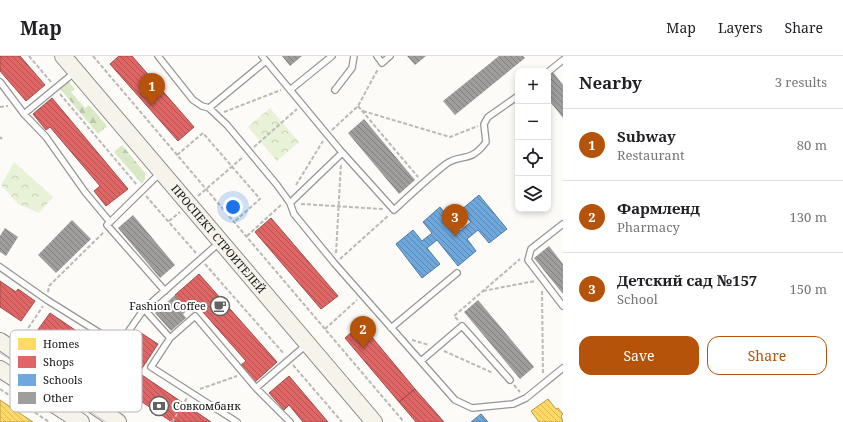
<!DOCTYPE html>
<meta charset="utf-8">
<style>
:root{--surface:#fff;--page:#f2f2f2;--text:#202124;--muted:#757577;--line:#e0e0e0;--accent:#b45309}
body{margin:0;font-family:"Noto Serif",serif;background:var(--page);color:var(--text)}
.controls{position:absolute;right:12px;top:12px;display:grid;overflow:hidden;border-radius:8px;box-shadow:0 2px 6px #0003}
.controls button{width:36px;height:36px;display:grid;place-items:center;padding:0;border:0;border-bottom:1px solid var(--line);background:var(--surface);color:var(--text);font:20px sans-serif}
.you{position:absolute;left:233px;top:151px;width:14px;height:14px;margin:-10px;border:3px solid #fff;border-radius:50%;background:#1a73e8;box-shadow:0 0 0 6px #1a73e833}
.badge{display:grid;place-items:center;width:26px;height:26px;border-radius:50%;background:var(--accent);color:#fff;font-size:13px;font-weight:700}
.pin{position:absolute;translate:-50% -33px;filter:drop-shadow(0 1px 2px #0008)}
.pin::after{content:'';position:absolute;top:21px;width:14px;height:12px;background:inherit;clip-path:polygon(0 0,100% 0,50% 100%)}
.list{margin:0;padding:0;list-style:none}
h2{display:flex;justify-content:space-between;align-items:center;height:52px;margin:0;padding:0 16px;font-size:17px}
h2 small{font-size:13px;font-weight:400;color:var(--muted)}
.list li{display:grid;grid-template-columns:26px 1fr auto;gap:12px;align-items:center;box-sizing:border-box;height:72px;padding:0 16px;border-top:1px solid var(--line)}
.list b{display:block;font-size:15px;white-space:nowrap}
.list p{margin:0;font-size:13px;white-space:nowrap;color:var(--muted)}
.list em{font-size:13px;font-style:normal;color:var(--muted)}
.actions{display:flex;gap:8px;padding:12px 16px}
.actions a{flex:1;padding:9px 0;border:1px solid var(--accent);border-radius:12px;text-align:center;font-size:14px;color:var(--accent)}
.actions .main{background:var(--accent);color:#fff}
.icon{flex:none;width:22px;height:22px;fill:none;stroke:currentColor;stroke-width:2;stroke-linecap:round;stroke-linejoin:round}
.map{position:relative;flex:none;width:563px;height:366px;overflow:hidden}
header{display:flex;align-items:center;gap:24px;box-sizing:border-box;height:56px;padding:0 20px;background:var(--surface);border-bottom:1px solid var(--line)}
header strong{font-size:19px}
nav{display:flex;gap:22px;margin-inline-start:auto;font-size:14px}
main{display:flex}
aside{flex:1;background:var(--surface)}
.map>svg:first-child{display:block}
.forest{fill:url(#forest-firs)}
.park{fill:url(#park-crowns)}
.homes{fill:url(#homes-back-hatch);stroke:#b79d4c}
.shops{fill:url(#shops-back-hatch);stroke:#a24c4c}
.schools{fill:url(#schools-back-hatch);stroke:#527a9f}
.building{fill:url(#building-back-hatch)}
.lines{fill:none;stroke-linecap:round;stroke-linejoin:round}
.lane-casing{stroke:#969694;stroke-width:8}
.secondary-casing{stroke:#8d8c8b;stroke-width:18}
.path{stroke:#b9b9b8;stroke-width:2;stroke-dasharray:4 2;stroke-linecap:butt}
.lane{stroke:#fffefe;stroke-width:5.5}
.secondary{stroke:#f6f3eb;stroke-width:16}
.tram{stroke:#d8c6c7;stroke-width:1}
.labels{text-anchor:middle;stroke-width:4;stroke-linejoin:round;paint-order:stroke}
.street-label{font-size:11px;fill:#101010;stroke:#fff}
.poi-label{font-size:11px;fill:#101010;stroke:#fff;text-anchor:end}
.key{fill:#fff;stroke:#b7b7b7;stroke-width:1}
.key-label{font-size:11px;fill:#101010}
</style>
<header>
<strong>Map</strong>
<nav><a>Map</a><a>Layers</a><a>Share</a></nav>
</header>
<main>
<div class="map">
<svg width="563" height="366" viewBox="0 0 563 366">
<defs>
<pattern id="forest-firs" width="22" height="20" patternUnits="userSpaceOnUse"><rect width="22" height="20" fill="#d9e9c5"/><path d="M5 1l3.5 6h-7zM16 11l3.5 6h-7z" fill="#b9c7a8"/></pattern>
<pattern id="park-crowns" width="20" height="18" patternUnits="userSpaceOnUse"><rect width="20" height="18" fill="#e8f2d7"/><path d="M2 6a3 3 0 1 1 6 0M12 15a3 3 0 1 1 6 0" fill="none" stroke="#c6ceb8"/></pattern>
<pattern id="homes-back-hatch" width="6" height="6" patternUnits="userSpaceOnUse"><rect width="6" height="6" fill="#ffd966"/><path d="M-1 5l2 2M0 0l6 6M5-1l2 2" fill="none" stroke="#dab957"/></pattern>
<pattern id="shops-back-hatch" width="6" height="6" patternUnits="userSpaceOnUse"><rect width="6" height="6" fill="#e06666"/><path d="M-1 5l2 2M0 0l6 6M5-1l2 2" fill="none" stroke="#b45353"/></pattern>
<pattern id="schools-back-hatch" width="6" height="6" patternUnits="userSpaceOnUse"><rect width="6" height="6" fill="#6fa8dc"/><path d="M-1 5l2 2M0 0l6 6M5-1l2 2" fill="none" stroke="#5a87b1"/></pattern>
<pattern id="building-back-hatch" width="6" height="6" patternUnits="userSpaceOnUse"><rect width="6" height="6" fill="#a09e9c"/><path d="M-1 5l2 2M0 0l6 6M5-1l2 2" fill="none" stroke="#817f7e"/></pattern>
</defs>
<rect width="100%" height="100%" fill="#fcfbf7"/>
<path class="forest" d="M67,24L75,33L71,36L85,52L89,49L107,70L98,78L57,29Z
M122,89L145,117V123L142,128L114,96Z"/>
<path class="park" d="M270,52L299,86L277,105L248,71Z
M14,106L53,141L39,157L18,148L1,129Z"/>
<path class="homes" d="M548,343L556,353L558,352L563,358L561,360L563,366H539L531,355Z
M0,344L33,366H0Z"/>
<path class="shops" d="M0,0H20L45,29L26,45L0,15Z
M119,0H132L194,71L178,85L110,8Z
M52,42L128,133L106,150L94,135L100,130L50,71L46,74L33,58Z
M271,162L338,240L321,253L255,176Z
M199,218L277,306L255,326L241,309L246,305L195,247L188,253L175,239Z
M0,225L16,236L18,233L35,245L21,265L0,251Z
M50,257L106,295L94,313L37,275Z
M361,268L415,333L399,346L345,282Z
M138,275L158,288L139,317L211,366H172L106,322Z
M289,320L328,366H303L289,349L284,354L269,337Z
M415,333L444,366H416L399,346Z"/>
<path class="schools" d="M479,139L507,173L489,187L478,174L467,183L476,195L458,210L437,184L427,192L440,208L422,222L396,188L413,174L422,185L432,177L423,166L440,151L460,175L471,166L461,154Z
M481,358L488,366H471Z"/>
<path class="building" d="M282,0H302L290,10Z
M407,0H426L415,9Z
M499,0H523L525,2L455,59L443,45Z
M553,16L563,29V62L548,43V20Z
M364,63L415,124L399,138L348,77Z
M133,159L175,209L160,222L118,172Z
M72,164L91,183L56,217L38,199Z
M5,172L18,181L6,200L0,196V180Z
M549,190L563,208V238L534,202Z
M175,239L188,253L183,258L186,262L171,275L155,257Z
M478,244L534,311L520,323L464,256Z"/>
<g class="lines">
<defs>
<path id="lane" d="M158,0L193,44L202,50L209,52L227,69L277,129L290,147L294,158L335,208L455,344L472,352L513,348L526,342L563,312
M262,0L340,94L394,154C411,138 428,122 446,108C461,97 470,108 486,86L484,68L488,61L518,40
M377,0L382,7L390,0
M548,16L563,4
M0,26L24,58L46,81L85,136L110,166
M290,34L332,0
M335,34L352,12L354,0
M209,52L266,5
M24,58L75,16
M161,116L107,169L165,235
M290,147L342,97
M563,168L531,193L528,204L563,250
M220,186L144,253L170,282L195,260L256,332L306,289
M0,211L47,244L119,289L144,253
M391,272L457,217
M170,282L151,311L237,366
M421,305L462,270L510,324
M256,332L290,366"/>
<g id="secondary">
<path id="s1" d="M63,0L374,366"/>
<path d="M0,285L118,366"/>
<path d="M0,313L81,366"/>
</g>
</defs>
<use href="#lane" class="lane-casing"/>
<use href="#secondary" class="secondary-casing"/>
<path class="path" d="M29,0L51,26
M93,0L404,366
M60,38L137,129
M358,50L418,121
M0,51L8,50
M363,55L450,81L478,70
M224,56L281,34
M332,74L358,50L378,13
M0,81L2,83
M254,91L297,53
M177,99L203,77L260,143L234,166
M296,129L323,85
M146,140L196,197
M198,140L243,101
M301,148L383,153
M169,165L180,156
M247,180L282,148
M336,197L341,107
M340,203L389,159
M205,208L284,298
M483,235L535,225
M542,235L543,319
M48,236L49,230L104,176
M458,264L454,260L520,203
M325,273L357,244
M25,277L43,250
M412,284L429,289
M444,295L493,317
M293,309L342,366
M94,323L112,293
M514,329L520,336
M0,333L49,366
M200,333L237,320
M172,366L187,342"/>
<use href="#lane" class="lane"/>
<use href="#secondary" class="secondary"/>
<path class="tram" d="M0,297L106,366"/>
</g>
<defs>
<symbol id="cafe-ring" viewBox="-11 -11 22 22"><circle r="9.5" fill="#fff" stroke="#636261" stroke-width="1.5"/><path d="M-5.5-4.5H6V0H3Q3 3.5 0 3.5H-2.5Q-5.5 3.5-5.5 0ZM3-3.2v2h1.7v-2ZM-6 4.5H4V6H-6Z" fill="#636261"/></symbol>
<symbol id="bank-ring" viewBox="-11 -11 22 22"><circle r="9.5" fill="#fff" stroke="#636261" stroke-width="1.5"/><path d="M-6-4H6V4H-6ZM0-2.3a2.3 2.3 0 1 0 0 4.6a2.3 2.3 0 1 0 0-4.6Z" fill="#636261"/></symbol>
</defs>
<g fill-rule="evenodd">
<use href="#cafe-ring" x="209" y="239" width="22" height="22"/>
<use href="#bank-ring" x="148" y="339" width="22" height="22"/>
</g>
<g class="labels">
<g class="street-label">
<text dy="4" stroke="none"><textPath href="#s1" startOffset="240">ПРОСПЕКТ СТРОИТЕЛЕЙ</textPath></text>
</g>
<g class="poi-label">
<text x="206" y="254">Fashion Coffee</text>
<text x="173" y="354" text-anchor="start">Совкомбанк</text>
</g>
</g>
<rect x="10" y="274" width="132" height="82" rx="6" class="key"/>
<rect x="18" y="282" width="18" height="12" fill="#ffd966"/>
<rect x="18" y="300" width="18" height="12" fill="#e06666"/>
<rect x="18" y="318" width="18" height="12" fill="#6fa8dc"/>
<rect x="18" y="336" width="18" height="12" fill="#a09e9c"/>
<g class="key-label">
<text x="43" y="292">Homes</text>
<text x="43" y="310">Shops</text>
<text x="43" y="328">Schools</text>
<text x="43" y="346">Other</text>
</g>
</svg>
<div class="controls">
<button>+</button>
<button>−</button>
<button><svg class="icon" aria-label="locate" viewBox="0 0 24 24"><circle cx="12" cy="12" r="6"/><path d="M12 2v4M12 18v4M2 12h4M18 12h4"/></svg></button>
<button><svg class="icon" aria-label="layers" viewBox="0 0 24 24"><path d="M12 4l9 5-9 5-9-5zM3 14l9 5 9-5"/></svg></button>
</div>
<div class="you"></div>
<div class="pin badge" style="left:152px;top:50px">1</div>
<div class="pin badge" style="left:363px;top:293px">2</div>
<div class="pin badge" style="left:455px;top:181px">3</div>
</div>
<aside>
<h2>Nearby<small>3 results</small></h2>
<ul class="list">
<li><span class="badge">1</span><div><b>Subway</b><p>Restaurant</p></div><em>80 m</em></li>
<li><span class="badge">2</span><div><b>Фармленд</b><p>Pharmacy</p></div><em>130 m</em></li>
<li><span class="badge">3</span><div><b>Детский сад №157</b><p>School</p></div><em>150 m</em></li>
</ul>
<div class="actions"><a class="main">Save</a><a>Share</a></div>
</aside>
</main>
